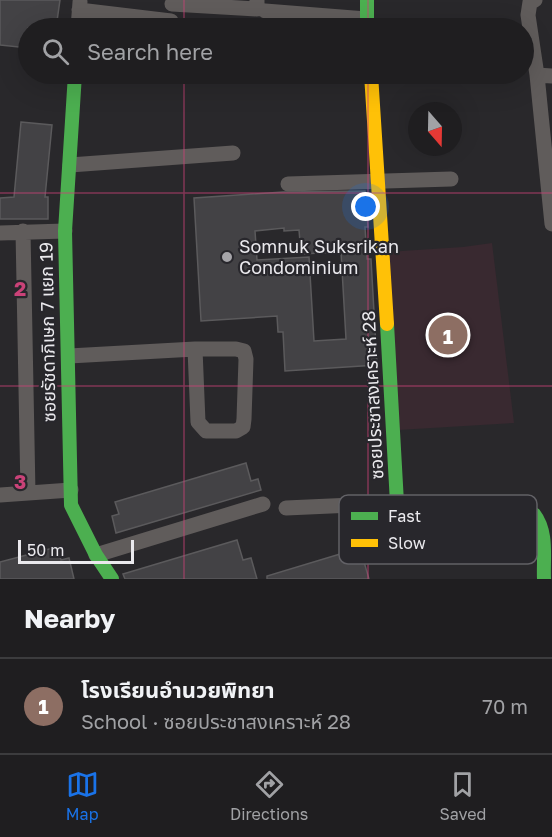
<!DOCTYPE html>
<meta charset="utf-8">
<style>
:root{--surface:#1f1e20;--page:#272729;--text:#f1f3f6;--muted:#a1a2a5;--line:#3c3c3e;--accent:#1a73e8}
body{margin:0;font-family:"Golos Text","Noto Sans Thai",sans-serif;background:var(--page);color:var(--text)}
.compass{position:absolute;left:408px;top:102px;width:54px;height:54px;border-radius:50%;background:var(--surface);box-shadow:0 6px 24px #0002;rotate:160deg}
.scale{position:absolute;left:18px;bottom:15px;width:116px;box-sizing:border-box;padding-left:6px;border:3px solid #eae9ed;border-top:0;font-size:16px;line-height:21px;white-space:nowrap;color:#eae9ed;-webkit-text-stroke:4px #28272c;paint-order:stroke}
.you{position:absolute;left:366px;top:207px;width:21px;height:21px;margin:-15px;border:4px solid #fff;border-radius:50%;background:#1a73e8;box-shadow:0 0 0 9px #1a73e833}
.badge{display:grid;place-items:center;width:39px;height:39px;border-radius:50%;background:var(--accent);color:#fff;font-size:20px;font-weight:700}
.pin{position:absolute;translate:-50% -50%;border:3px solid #fff;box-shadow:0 2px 6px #0006}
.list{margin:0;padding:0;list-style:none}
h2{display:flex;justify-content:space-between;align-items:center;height:78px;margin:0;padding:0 24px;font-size:26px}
h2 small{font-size:20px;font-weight:400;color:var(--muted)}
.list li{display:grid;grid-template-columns:39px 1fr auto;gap:18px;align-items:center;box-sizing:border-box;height:96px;padding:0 24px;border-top:2px solid var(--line)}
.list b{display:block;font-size:22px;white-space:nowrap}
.list p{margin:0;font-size:20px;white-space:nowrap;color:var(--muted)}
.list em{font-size:20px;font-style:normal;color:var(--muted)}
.icon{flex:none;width:33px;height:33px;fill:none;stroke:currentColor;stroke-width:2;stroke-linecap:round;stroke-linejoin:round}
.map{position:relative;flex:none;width:552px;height:579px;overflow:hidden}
.search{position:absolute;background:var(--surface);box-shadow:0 6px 24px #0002;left:18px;right:18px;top:18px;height:66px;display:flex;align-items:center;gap:15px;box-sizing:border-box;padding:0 21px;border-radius:33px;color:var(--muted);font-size:22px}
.sheet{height:174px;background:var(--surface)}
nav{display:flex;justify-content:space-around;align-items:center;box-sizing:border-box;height:84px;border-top:2px solid var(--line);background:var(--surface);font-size:16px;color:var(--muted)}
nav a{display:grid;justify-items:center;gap:3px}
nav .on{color:var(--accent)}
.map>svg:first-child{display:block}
.education{fill:#392930}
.building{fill:#434245;stroke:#5b5a5c;stroke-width:1.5;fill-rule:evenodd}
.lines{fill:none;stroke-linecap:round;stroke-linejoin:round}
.street{stroke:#605c5b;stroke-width:15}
.fast{stroke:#4caf50;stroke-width:14}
.slow{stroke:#ffc107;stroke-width:14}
.grid{fill:none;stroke:#ca4278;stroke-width:1.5;stroke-opacity:0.55}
.poi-dot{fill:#a6a5a9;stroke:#28272c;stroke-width:2}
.labels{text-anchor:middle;stroke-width:4.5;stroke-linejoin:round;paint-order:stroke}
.poi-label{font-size:18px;fill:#eae9ed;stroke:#28272c;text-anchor:start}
.street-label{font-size:18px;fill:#eae9ed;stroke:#28272c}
.key{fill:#28272c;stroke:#626166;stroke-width:1.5}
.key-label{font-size:16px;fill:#eae9ed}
.grid-label{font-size:20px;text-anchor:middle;font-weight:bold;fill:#ca4278;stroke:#28272c;stroke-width:4.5;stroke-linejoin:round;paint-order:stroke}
</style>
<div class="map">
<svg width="552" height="579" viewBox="0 0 552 579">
<rect width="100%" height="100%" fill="#29282b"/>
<path class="education" d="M492,243L514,423L398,430L387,252L463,247Z"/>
<path class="building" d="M0,0H60L56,28H28V48L0,45Z
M21,122L52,125L45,197H48V219H0V198L14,197Z
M365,191L368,227H365L367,259H371L377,365L285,371L283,332H278L277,316L201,321L194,198L283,192ZM284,228V231L299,230L301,254L341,252L346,339L314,341L309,257L257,260L255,231Z
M246,463L251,481L258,479L261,490L116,533L112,516L119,514L115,502Z
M237,540L243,560L251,558L257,579H125L123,574Z
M57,547L61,560L69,558L74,579H0V562Z
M360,548L369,579H267V576Z"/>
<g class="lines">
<path class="street" d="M535,0L530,2L528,15L537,75L552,224
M172,4L257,9V0
M79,10L171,21
M265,11L366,19
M78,28L80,2
M537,75L552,76
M70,165L233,153
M288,184L451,179
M23,231L28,493
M0,233L65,231
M69,356L195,349H236L244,351L246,359L244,419L243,427L236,431H206L198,422L195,349
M0,495L71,490
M286,508L397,503
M96,555L263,504"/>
<path class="fast" d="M367,0V28
M75,74L65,231L71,505L96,555L112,579
M387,324L397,503L404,514L418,519L534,514C548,532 543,558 544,579"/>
<path class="slow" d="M371,74L387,324"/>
</g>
<path class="grid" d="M184,0V28M368,0V28M184,74V579M368,74V579M0,193H552M0,386H552"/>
<circle class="poi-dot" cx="227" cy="257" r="6"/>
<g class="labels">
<g class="poi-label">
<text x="239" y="253">Somnuk Suksrikan<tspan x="239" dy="21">Condominium</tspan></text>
</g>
<g class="street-label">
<text transform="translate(48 332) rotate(-91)" y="6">ซอยรัชดาภิเษก 7 แยก 19</text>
<text transform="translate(373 395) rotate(-93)" y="6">ซอยประชาสงเคราะห์ 28</text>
</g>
</g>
<rect x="339" y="495" width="198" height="69" rx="9" class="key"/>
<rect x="351" y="512" width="27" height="8" fill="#4caf50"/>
<rect x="351" y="539" width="27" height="8" fill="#ffc107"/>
<g class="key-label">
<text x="388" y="522">Fast</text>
<text x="388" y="549">Slow</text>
</g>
<g class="grid-label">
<text x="20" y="296">2</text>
<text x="20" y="489">3</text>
</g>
</svg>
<svg class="compass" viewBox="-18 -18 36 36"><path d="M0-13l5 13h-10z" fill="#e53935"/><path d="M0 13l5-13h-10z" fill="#a1a2a5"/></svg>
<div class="scale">50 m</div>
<div class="you"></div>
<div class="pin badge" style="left:448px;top:335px;background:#8d6e63">1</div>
<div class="search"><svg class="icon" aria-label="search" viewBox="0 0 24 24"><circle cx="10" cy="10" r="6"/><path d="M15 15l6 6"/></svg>Search here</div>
</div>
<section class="sheet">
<h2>Nearby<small></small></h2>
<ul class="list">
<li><span class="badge" style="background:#8d6e63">1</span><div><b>โรงเรียนอำนวยพิทยา</b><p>School · ซอยประชาสงเคราะห์ 28</p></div><em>70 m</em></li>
</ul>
</section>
<nav>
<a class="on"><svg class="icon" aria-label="map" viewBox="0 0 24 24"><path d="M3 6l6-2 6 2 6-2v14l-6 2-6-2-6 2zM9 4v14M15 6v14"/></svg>Map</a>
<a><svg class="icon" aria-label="directions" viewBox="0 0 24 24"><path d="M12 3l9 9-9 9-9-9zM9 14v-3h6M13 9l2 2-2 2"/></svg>Directions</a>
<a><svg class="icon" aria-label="saved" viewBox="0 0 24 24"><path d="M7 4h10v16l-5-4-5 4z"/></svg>Saved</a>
</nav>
